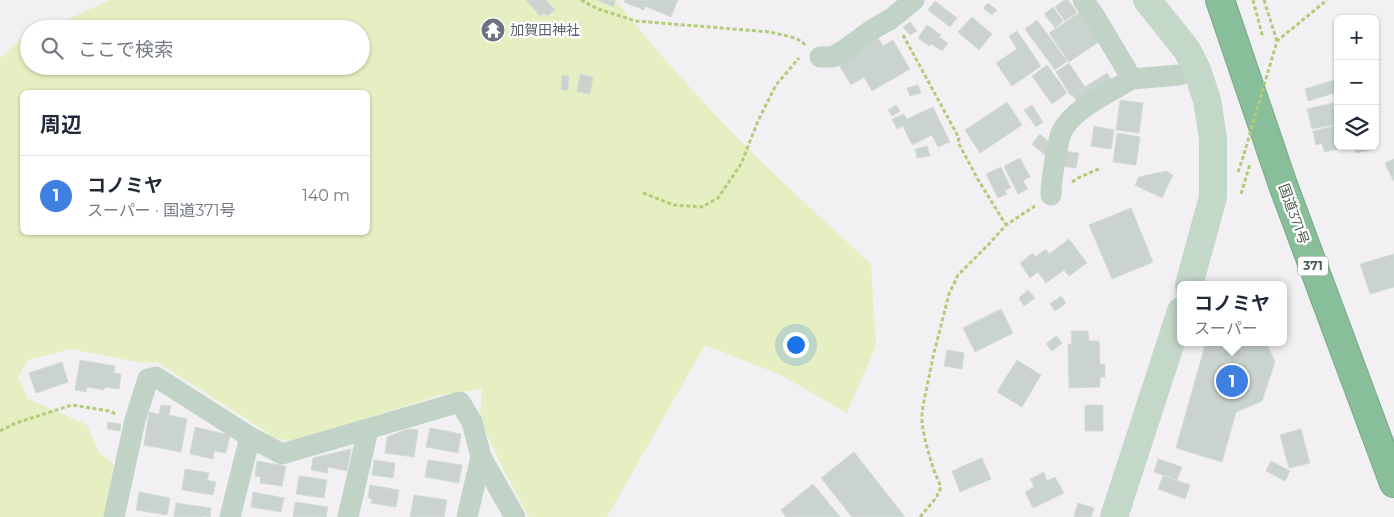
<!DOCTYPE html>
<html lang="ja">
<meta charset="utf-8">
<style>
:root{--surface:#fff;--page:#f6f6f7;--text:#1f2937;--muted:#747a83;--line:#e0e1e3;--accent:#1e7b4c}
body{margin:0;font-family:Montserrat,"Noto Sans JP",sans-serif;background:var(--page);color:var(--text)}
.controls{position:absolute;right:15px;top:15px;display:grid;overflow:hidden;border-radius:8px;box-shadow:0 1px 4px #0004}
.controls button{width:45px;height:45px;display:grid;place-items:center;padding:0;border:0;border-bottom:1px solid var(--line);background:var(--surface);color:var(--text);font:25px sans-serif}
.you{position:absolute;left:795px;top:344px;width:18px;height:18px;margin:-12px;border:4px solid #fff;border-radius:50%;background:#1a73e8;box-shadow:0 0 0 8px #1a73e833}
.badge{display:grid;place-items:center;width:32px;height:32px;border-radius:50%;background:var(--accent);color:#fff;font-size:16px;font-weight:700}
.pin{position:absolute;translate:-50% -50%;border:2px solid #fff;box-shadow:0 1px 5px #0006}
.popup{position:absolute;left:1177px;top:281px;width:110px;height:65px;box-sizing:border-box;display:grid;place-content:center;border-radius:8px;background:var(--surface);filter:drop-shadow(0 1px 4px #0005);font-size:16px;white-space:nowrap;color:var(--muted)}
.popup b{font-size:19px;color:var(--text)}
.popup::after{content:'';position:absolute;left:50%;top:100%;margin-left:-10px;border:10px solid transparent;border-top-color:var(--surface)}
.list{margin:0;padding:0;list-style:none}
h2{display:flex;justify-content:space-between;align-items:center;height:65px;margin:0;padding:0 20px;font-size:21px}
h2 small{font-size:16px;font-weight:400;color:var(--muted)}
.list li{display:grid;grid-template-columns:32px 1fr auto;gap:15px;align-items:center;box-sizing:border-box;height:80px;padding:0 20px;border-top:1px solid var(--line)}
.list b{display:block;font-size:19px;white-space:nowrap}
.list p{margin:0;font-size:16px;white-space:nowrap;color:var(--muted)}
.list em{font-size:16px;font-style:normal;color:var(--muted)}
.icon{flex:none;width:28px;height:28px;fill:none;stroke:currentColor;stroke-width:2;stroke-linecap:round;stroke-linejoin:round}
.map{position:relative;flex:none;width:1394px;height:517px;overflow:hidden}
.search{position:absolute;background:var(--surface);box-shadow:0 1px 4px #0004;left:20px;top:20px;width:350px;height:55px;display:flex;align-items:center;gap:12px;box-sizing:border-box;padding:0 18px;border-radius:28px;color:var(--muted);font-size:19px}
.panel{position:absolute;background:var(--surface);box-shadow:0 1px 4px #0004;left:20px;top:90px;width:350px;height:145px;border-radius:8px}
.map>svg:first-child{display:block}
.green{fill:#e6efc1;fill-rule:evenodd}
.building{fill:#cad3ce;stroke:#d5dcd8}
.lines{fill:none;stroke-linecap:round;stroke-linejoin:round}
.highway-casing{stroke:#75aa86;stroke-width:30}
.path{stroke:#b2cc79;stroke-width:3;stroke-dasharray:4 2.5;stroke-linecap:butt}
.street{stroke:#c1d2c6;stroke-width:21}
.secondary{stroke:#c4d8ca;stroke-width:28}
.highway{stroke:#89be9a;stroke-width:28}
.path-bridge{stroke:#b2cc79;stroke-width:3;stroke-dasharray:4 2.5;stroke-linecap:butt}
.labels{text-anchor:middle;stroke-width:4.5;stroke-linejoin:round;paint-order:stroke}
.shield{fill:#fff;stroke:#808e83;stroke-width:1}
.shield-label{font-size:12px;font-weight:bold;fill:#495e4e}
.worship-label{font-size:14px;fill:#5b616d;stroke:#fff;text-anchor:start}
.street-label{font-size:14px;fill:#495e4e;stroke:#fff}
</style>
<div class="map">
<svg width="1394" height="517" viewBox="0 0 1394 517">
<rect width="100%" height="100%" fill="#f2f0f3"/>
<path class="green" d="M110,0H615C649,42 685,83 723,123C770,172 821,218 871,264L876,346L847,413L781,375L705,345L607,517H529L505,473L480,419L482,389L440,395L292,442L274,438L259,427L157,362L142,363L71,349L28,360L18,377L27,398L87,425L100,454L110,460L116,468L103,517H0V58L19,41L29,36V66H361V29H46ZM22,92H368V232H22Z"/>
<path class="building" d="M526,0H546L555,10L547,16L544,13L540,16Z
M597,0H615L614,7Z
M625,0H678L671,17L645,6L644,10L624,2Z
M1064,0H1068L1077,12L1065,21L1055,7Z
M935,1L957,18L950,27L928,10Z
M988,3L997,10L992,15L983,8Z
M1053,7L1063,21L1055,28L1044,14Z
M1080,12L1100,41L1069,62L1049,33Z
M972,17L992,34L979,50L958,32Z
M1037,20L1067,61L1055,70L1025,29Z
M496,21L503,34L488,41L482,27Z
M910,22L917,31L910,35L903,27Z
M927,25L941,35L939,37L948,43L942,51L931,44L929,46L918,38Z
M1017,31L1041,66L1012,86L996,63L1017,49L1009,36Z
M878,38L883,46L893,40L910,69L872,91L864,77L851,85L837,62Z
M1069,63L1085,87L1071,96L1056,72Z
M1047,65L1067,93L1052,104L1032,76Z
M1107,73L1112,81L1079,104L1072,95Z
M580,74L593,77L590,94L577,92Z
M562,75L569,76L568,90H561Z
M1334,80L1338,92L1308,101L1305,89Z
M918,85L921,93L910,96L907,88Z
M1120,100L1143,103L1139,133L1116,130Z
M1007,102L1022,125L980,153L965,130Z
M1333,103L1337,124L1312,129L1307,109Z
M896,105L900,111L892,116L888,110Z
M1032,105L1043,122L1036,127L1024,110Z
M933,107L950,142L938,147L932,135L912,145L903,126L897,129L892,119L904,114L907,119Z
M1338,125V146H1342L1343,148L1324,152L1322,143L1316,145L1313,131Z
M1094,126L1114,130L1111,149L1091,146Z
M1117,133L1140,137L1136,165L1113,162Z
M1040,134L1053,146L1045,155L1032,144Z
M927,146L930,156L917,158L915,149Z
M1354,146H1368L1369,150L1356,153Z
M1063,151L1079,153L1076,168L1060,166Z
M1020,158L1030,177L1023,181L1028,189L1018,194L1004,166Z
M1394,159V180H1393L1385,163Z
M1001,167L1011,188L1005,190L1007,194L998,198L986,174Z
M1166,171L1173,175L1162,198L1135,185L1139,177Z
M1131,208L1153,262L1112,279L1089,225Z
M1069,239L1087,263L1069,276L1064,270L1046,283L1038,272L1030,278L1020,263L1033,253L1035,257L1046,249L1049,254Z
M1394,254V287L1370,294L1360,264Z
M1028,290L1035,298L1024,306L1019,298Z
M1061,296L1066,303L1055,311L1050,304Z
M1001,309L1013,333L975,352L963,328Z
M1071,331H1088L1089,341H1099L1100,365L1105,364V377H1100V387L1069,388L1068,344H1072Z
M1056,336L1062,343L1052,351L1046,344Z
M1206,342H1266L1275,362L1262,401L1236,412L1222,462L1176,448Z
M947,350L964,353L962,369L944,366Z
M80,360L115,366L114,373L121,374L119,389L105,387L104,390L87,387L86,392L75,390Z
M1017,360L1041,375L1022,407L997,392Z
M62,362L68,382L36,393L29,373Z
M161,405L171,406L169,415L187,419L181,452L144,445L149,412L159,414Z
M1085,405H1103V431H1085Z
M108,422L121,424L120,431L107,429Z
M195,427L230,435L226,453L214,451L213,459L190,454Z
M430,428L461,434L458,453L426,447Z
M408,429L418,430L414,457L385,453L387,437Z
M1301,429L1310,463L1289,468L1280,435Z
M351,449L347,471L328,467L327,473L311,470L313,458Z
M854,452L905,517H852L821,478Z
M982,458L991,479L960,492L952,471Z
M1158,459L1182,467L1177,480L1154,472Z
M374,460L395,463L393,478L372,475Z
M428,460L462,465L459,483L425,477Z
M257,461L286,466L282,486L260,483L261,477L255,476Z
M1271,461L1290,471L1285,481L1266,471Z
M185,469L209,473L207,480L216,482L213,495L182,490Z
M1044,472L1047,481L1055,477L1064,493L1033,508L1025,492L1034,487L1030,479Z
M299,476L327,480L324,498L296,494Z
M1163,476L1190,485L1185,499L1158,489Z
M813,484L840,517H786L781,510Z
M370,485L399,490L396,507L371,503L372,499L368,498Z
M139,492L170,498L167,515L136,510Z
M253,492L284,498L281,512L251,507Z
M414,495L447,500L444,517H410Z
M295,502L328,507L326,517H293Z
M176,503L211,508L210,517L204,516L203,517H174Z
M1078,503L1094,508L1091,517H1074Z"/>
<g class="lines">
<defs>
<path id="highway" d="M1220,0L1283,185L1394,483"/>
</defs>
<use href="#highway" class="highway-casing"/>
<path class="path" d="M581,0L598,9L636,21L770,32C780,35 798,36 805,45
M1253,0L1263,38
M1264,0L1277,41
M903,35L959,138L958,142L977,178L1006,225
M1238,172L1244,154
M1072,182L1080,177L1101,168
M643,193L674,205L702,207L718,198L741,164L758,121L776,85L799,58
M1241,194L1250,164
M0,431L16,423L72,405L109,411L116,414
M920,517L936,498L941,487L933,468L926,444L922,424V414L923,406L933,357L949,294L958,275L989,244L1006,225L1035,206"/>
<path class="street" d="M1083,0L1094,15L1132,79L1179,75L1197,70
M820,57H832L843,51L873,29L891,19L914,0
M1051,195C1051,183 1053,172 1055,160C1057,151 1058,142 1061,133C1072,109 1110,92 1132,79
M114,517L135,420L148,379L156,377L250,437L282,454L460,402L472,422L481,457L515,517
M230,517L250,437
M348,517L368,430
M467,517L481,457"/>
<path class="secondary" d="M1147,0L1187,50L1197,70L1207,100L1213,138V197L1189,285
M1114,517L1181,311"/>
<use href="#highway" class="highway"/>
<path class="path-bridge" d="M1244,154L1277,41L1327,0"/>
</g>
<defs>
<symbol id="temple-disc" viewBox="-11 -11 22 22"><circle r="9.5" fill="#6b7280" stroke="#fff"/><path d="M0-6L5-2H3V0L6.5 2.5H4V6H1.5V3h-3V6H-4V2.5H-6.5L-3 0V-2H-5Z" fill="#fff"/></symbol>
</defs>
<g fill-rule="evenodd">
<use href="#temple-disc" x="479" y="16" width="28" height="28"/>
</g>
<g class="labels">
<rect class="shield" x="1298" y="256.5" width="30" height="19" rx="4"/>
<g class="shield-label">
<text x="1313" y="270">371</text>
</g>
<g class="worship-label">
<text x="510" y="35">加賀田神社</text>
</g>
<g class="street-label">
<text transform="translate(1294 214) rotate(70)" y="5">国道371号</text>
</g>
</g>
</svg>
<div class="controls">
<button>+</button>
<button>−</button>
<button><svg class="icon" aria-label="layers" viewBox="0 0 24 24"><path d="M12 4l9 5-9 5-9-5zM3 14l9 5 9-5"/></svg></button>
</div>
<div class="you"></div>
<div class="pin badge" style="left:1232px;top:381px;background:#3f7fe0">1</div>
<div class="popup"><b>コノミヤ</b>スーパー</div>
<div class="search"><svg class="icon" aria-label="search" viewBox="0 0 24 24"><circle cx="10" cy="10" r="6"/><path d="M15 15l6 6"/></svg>ここで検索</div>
<section class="panel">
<h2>周辺<small></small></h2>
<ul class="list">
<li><span class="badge" style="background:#3f7fe0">1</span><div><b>コノミヤ</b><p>スーパー · 国道371号</p></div><em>140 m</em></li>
</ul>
</section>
</div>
